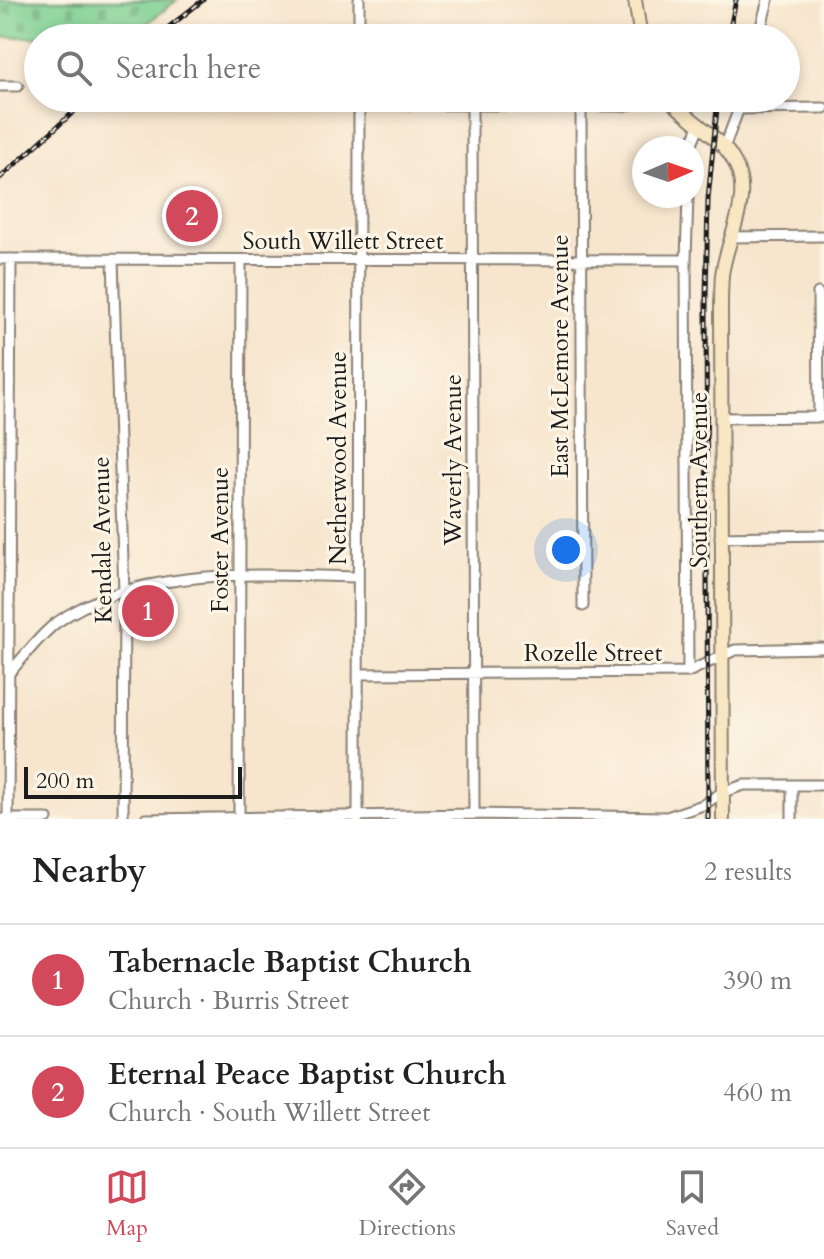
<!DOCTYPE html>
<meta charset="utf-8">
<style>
:root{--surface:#fff;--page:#f2f2f2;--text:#222;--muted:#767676;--line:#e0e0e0;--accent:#d1495b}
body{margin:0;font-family:Cardo,serif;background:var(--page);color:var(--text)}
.compass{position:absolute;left:632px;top:136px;width:72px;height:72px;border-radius:50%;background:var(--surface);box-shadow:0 4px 12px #0003;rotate:88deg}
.scale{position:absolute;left:24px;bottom:20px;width:218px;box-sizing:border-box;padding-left:8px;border:4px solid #1c1c1c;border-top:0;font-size:22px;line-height:28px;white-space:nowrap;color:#1c1c1c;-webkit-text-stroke:6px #fcf5e5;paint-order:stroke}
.you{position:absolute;left:566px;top:550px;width:28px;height:28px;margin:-20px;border:6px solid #fff;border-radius:50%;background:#1a73e8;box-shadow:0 0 0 12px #1a73e833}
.badge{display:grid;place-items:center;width:52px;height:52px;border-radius:50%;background:var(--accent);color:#fff;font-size:26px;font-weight:700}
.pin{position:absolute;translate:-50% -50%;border:4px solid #fff;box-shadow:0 2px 8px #0006}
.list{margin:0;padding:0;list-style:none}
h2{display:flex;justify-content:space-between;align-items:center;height:104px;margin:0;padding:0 32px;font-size:34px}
h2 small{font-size:26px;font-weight:400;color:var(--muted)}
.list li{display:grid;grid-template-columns:52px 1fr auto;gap:24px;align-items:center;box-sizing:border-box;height:112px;padding:0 32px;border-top:2px solid var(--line)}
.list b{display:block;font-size:30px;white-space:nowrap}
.list p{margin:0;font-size:26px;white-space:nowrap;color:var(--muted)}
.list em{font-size:26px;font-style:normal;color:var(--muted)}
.icon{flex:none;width:44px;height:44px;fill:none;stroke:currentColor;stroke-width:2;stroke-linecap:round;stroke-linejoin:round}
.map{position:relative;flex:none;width:824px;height:819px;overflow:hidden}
.search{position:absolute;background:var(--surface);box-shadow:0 4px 12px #0003;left:24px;right:24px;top:24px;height:88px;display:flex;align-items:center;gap:20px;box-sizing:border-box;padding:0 28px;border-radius:44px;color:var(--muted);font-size:30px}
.sheet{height:328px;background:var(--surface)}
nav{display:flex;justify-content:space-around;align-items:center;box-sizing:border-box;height:112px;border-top:2px solid var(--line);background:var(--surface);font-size:22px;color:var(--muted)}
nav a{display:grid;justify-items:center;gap:4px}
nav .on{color:var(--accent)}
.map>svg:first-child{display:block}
.cemetery{fill:url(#cemetery-stones);stroke:#4c7657;stroke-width:2}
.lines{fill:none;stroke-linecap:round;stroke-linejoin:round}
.minor-casing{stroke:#8a8074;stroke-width:13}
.secondary-casing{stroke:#8a8074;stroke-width:16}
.minor{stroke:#fff;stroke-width:9}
.secondary{stroke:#f9e7c3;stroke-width:12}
.rail-casing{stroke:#1c1c1c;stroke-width:5}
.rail{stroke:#fcf5e5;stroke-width:2;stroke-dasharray:6;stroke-linecap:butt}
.labels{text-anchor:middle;stroke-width:6;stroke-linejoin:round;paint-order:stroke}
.street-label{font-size:24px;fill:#1c1c1c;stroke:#fcf5e5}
</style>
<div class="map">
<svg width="824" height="819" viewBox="0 0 824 819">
<defs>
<pattern id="cemetery-stones" width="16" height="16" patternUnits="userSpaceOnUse" patternTransform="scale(2)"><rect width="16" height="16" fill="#7bcf92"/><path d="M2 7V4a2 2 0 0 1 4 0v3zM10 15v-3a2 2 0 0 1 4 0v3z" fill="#6ab17d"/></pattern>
</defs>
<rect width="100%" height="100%" fill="#fcf5e5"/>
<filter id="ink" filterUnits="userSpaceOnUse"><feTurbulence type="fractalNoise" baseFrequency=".0125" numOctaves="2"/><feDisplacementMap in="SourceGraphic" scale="16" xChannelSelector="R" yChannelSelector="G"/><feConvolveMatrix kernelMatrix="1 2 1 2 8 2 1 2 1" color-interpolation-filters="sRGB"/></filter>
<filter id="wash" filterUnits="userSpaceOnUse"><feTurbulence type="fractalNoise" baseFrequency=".006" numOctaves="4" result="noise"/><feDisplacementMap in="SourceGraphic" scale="32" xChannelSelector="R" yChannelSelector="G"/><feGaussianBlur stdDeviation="1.8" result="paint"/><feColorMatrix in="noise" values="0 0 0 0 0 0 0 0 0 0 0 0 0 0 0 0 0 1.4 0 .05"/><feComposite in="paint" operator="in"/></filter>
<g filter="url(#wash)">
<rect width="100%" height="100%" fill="#f7e5cd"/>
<path class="cemetery" d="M0,0H177L130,37H0Z"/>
</g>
<g filter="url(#ink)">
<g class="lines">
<defs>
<path id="minor" d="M359,0V38
M758,38L768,0
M0,86H18
M359,104L623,106L640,102L647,98
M581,105L583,606
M472,106L474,814
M740,109L824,108
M690,148L699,126
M724,148L743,98
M731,237L824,236
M0,259L686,260
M113,260L124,592L123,819
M818,293L819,417
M721,418L824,417
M720,537L824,535
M10,672C25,656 39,636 56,623C137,565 263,575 358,577
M688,672L686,260L688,196
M358,674L688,672L735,650L824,648
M0,819H47
M8,819L11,259
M145,819L474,814L667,817L703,805L723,792L744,785H824
M239,819L241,260
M358,819L359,98
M792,819V786"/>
<path id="secondary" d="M635,0L641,38
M668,98C685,116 707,129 724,147C761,189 728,230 722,275C721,288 721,300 721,313L723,819"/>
</defs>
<use href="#minor" class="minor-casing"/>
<use href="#secondary" class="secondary-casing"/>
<use href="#minor" class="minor"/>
<use href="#secondary" class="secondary"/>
<defs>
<path id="rail" d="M155,38L203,0
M728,38L736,0
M0,178L89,98
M708,819L706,299L708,199L718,98"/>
</defs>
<use href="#rail" class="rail-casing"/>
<use href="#rail" class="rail"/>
</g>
</g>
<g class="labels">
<g class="street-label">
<text x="343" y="249">South Willett Street</text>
<text transform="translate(560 356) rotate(-90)" y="8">East McLemore Avenue</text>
<text transform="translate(338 458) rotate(-90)" y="8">Netherwood Avenue</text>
<text transform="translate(453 460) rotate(-90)" y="8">Waverly Avenue</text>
<text transform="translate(699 480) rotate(-90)" y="8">Southern Avenue</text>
<text transform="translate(102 540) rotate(-91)" y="8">Kendale Avenue</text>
<text transform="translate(220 540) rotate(-90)" y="8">Foster Avenue</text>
<text x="593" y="661">Rozelle Street</text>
</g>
</g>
</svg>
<svg class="compass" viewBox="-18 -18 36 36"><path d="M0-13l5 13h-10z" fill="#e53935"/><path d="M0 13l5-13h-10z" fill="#767676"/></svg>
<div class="scale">200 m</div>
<div class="you"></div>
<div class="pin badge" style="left:148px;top:611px">1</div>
<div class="pin badge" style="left:192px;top:216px">2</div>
<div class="search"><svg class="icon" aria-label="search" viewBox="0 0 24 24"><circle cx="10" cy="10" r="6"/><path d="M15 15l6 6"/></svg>Search here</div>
</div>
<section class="sheet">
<h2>Nearby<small>2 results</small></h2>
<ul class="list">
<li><span class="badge">1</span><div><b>Tabernacle Baptist Church</b><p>Church · Burris Street</p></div><em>390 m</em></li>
<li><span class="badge">2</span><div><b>Eternal Peace Baptist Church</b><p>Church · South Willett Street</p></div><em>460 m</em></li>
</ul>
</section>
<nav>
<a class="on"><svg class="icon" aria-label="map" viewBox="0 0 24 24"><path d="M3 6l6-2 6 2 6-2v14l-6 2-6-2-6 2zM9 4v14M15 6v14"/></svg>Map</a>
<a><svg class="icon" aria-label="directions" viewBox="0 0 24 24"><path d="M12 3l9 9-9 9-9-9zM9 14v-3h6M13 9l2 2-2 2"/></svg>Directions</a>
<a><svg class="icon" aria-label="saved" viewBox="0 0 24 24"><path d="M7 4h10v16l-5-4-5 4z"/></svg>Saved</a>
</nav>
